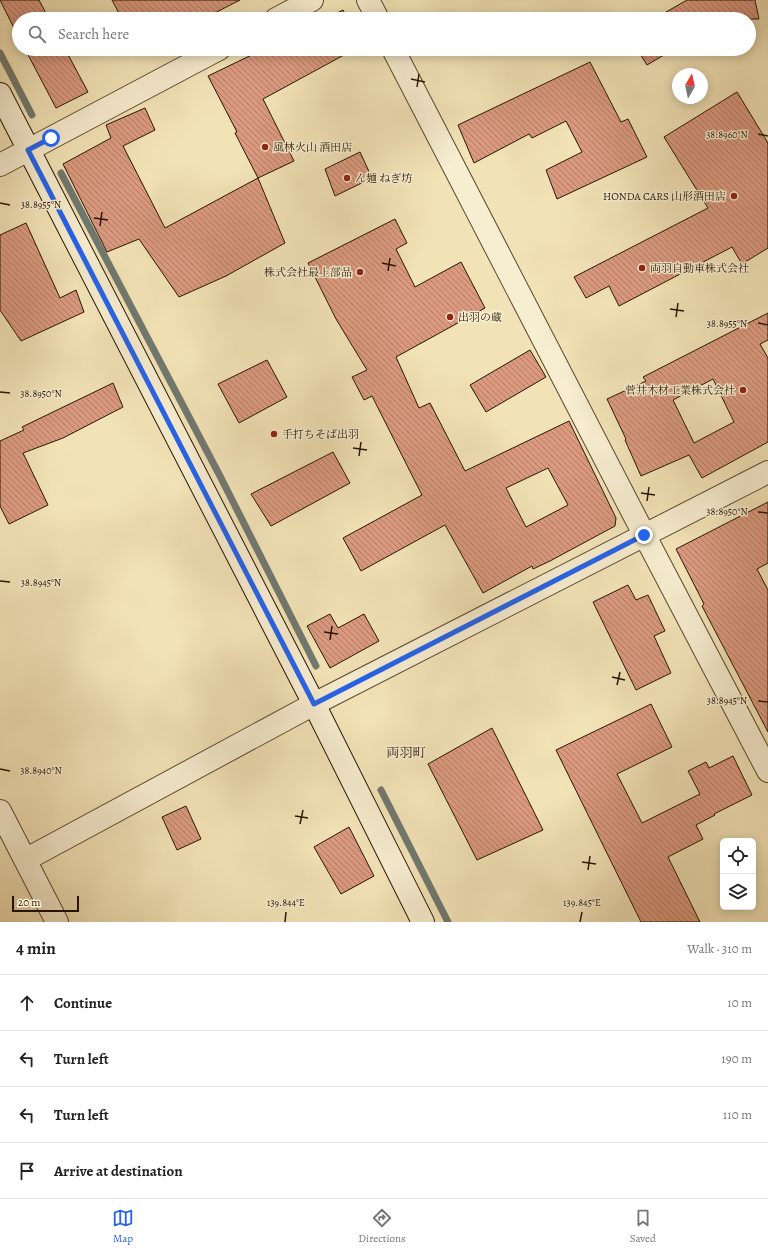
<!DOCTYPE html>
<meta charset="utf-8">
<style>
:root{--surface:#fff;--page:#f2f2f2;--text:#222;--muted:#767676;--line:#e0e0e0;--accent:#2563eb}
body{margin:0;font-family:Alegreya,"Noto Serif JP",serif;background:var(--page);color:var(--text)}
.controls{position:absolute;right:12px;bottom:12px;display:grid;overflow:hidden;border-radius:6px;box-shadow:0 2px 10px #0003}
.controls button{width:36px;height:36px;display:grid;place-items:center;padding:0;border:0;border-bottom:1px solid var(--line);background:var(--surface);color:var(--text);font:20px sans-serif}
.compass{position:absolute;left:672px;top:68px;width:36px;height:36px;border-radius:50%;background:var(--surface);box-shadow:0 2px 10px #0003;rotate:9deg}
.scale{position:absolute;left:12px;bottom:10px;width:67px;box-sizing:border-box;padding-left:4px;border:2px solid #271500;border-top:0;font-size:11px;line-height:14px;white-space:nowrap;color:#271500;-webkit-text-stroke:3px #f7edd0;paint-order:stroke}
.stop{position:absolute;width:12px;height:12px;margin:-9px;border:3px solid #2563eb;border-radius:50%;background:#fff}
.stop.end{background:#2563eb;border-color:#fff;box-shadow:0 1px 4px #0008}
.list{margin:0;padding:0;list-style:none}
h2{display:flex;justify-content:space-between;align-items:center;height:52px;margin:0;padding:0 16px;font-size:17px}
h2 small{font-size:13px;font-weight:400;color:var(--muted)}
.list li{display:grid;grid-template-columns:26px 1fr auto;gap:12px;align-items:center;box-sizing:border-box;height:56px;padding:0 16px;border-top:1px solid var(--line)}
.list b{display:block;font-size:15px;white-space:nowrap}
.list em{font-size:13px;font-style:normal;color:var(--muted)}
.icon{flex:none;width:22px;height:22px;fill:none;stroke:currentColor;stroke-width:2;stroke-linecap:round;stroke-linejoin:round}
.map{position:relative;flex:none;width:768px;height:922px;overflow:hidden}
.search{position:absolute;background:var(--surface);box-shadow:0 2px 10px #0003;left:12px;right:12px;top:12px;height:44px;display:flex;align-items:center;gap:10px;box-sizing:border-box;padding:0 14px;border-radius:22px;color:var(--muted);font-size:15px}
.sheet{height:276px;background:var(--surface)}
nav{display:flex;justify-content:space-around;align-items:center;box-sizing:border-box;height:56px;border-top:1px solid var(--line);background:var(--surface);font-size:11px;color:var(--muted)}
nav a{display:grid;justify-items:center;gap:2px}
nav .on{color:var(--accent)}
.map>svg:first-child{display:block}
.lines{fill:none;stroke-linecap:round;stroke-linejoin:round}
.stream{stroke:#717970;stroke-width:7}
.building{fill:url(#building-back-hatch);stroke:#271500;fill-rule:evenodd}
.street-casing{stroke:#5a482e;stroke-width:24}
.secondary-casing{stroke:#271500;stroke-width:24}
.street{stroke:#f7edd0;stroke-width:22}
.secondary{stroke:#f7edd0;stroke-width:22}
.route{stroke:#2563eb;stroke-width:5}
.ticks{fill:none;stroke:#271500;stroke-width:1.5}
.poi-dot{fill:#8f2418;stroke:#f7edd0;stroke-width:1.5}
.labels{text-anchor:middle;stroke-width:3;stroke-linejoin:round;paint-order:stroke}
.poi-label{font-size:11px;fill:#271500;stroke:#f7edd0;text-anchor:start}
.quarter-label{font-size:13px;fill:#271500;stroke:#f7edd0}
.ticks-label{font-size:10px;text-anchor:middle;fill:#271500;stroke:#f7edd0;stroke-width:3;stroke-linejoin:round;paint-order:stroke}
</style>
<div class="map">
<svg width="768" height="922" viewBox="0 0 768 922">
<defs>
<pattern id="building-back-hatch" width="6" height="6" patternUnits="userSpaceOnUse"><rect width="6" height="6" fill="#db9a80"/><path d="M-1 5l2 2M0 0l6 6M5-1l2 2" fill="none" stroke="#b27c66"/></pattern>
</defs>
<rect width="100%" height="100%" fill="#f2e3b7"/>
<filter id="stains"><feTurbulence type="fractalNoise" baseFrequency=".005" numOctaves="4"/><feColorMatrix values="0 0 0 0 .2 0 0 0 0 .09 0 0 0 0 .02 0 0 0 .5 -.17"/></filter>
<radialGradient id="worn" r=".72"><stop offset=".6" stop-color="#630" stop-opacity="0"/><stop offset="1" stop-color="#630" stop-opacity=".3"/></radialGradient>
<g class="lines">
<path class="stream" d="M0,53L32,115
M61,173L221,478L316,666
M381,790L448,922"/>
</g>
<path class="building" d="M0,0H39L49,19H19V38Z
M112,0H240L203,19H122Z
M687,0H755L759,19H654Z
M343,10L348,19H325Z
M25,49H65L88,92L56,108Z
M264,49H355L263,99L294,161L258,178L235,133L237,132L208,76Z
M637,49H674L647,65Z
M590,62L621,122L628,119L647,157L557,199L546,170L582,152L566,121L532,138L529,134L474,163L458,125Z
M737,92L768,143V248L742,264L732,247L619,306L609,286L586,298L574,277L708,208L664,137Z
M145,108L155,130L123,146L165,228L258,178L285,243L226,276L179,297L139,239L107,252L63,164L111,138L106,125Z
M360,152L372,178L335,196L325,169Z
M395,219L407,243L396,249L415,287L461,262L485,308L396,357L419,408L430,403L465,471L569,421L616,518L615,526L550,561L533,569L532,566L483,593L445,525L361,571L343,538L422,495L372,396L364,400L352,377L367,370L336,319L308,263ZM548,468L568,505L526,527L506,488Z
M26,223L60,298L76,290L84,312L21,341L0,310V235Z
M768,313V340L760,344L768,358V442L702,478L689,455L641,476L625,440L626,439L607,399L646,381L643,377ZM713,379L734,422L694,443L673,400Z
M530,350L546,377L486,412L470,385Z
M267,360L287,397L239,423L218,384Z
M113,383L123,407L63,438L23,453L48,505L9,524L0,506V441L24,430L22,427Z
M333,452L350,483L271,526L251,494Z
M768,502V563L757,569L768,590V732L702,606L704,604L676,549Z
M628,585L636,600L648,595L665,631L654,636L671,673L636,690L593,602Z
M330,614L338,628L364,614L379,641L330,668L307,626Z
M651,704L672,747L617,774L642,823L700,794L688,771L706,762L709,768L733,756L752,795L714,814L715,815L696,825L703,839L668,857L700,922H641L556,750Z
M492,728L543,830L477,860L428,764Z
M186,806L201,839L177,850L162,817Z
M349,827L374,876L341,894L314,847Z"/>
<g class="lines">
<defs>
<path id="street" d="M368,0L378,19
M276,19L312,0
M393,49L634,515L768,771
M0,165L219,49
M0,811L57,922
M25,860L314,704L768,472"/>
<path id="secondary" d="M0,94L314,704L423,922"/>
</defs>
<use href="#street" class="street-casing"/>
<use href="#secondary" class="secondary-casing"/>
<use href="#street" class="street"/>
<use href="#secondary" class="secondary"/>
</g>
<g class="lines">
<path class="route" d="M51,138L28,150L314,704L644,535"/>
</g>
<path class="ticks" d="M411,79L425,82M417,87L419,74M758,134L768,136M0,203L10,205M94,218L108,220M100,226L102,212M382,263L396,266M388,271L390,258M670,309L684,311M676,317L678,303M758,323L768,325M0,392L10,393M353,448L367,450M359,456L361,442M641,493L655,495M647,501L649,487M758,512L768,513M0,581L10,582M324,632L338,634M330,640L332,626M612,677L625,680M617,685L620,672M758,701L768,702M0,769L10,771M295,816L308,818M300,824L303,810M582,862L596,864M588,870L590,856M285,922L286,912M580,922L582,912"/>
<g class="poi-dot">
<circle cx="265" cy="147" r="4"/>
<circle cx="347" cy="178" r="4"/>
<circle cx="734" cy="196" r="4"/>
<circle cx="642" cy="268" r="4"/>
<circle cx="360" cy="272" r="4"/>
<circle cx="450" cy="317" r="4"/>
<circle cx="743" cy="390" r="4"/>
<circle cx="274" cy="434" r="4"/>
</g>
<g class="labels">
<g class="poi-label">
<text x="273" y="151">風林火山 酒田店</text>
<text x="355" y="182">ん麺 ねぎ坊</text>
<text x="726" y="200" text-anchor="end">HONDA CARS 山形酒田店</text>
<text x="650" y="272">両羽自動車株式会社</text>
<text x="352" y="276" text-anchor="end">株式会社最上部品</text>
<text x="458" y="321">出羽の蔵</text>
<text x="735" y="394" text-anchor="end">菅井木材工業株式会社</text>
<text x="282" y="438">手打ちそば出羽</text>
</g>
<g class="quarter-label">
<text x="406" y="757">両羽町</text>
</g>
</g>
<g class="ticks-label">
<text x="727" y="138">38.8960°N</text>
<text x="41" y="208">38.8955°N</text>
<text x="727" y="327">38.8955°N</text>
<text x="41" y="397">38.8950°N</text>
<text x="727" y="515">38.8950°N</text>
<text x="41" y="586">38.8945°N</text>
<text x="727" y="704">38.8945°N</text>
<text x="41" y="774">38.8940°N</text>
<text x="286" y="906">139.844°E</text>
<text x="582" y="906">139.845°E</text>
</g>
<rect width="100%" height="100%" filter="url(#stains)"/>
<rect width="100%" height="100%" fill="url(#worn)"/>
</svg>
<div class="controls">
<button><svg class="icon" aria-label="locate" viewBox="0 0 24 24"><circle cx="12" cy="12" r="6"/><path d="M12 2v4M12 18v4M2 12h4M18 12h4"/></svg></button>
<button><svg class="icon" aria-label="layers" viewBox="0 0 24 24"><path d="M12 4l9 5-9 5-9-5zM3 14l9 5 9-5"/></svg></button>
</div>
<svg class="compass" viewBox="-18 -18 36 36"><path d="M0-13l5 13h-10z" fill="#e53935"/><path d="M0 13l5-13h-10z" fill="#767676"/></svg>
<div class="scale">20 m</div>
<div class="stop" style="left:51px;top:138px"></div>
<div class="stop end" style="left:644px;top:535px"></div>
<div class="search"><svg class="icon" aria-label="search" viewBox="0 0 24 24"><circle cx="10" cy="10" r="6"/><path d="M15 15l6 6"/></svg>Search here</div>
</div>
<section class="sheet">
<h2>4 min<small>Walk · 310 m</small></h2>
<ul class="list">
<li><svg class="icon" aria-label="ahead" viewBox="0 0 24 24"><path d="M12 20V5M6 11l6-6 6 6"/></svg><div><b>Continue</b></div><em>10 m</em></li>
<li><svg class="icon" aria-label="left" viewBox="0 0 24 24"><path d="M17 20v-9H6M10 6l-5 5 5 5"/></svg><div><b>Turn left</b></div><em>190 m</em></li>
<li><svg class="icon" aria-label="left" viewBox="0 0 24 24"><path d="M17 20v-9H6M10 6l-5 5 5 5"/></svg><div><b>Turn left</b></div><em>110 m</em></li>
<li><svg class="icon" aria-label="arrive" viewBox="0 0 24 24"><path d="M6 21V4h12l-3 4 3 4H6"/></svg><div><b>Arrive at destination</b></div></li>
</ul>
</section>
<nav>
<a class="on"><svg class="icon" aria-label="map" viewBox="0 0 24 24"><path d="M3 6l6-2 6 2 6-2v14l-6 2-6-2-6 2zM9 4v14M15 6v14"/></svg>Map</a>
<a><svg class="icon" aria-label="directions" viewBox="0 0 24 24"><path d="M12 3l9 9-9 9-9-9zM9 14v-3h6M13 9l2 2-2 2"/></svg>Directions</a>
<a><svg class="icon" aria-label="saved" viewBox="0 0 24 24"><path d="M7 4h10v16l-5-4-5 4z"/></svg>Saved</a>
</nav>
